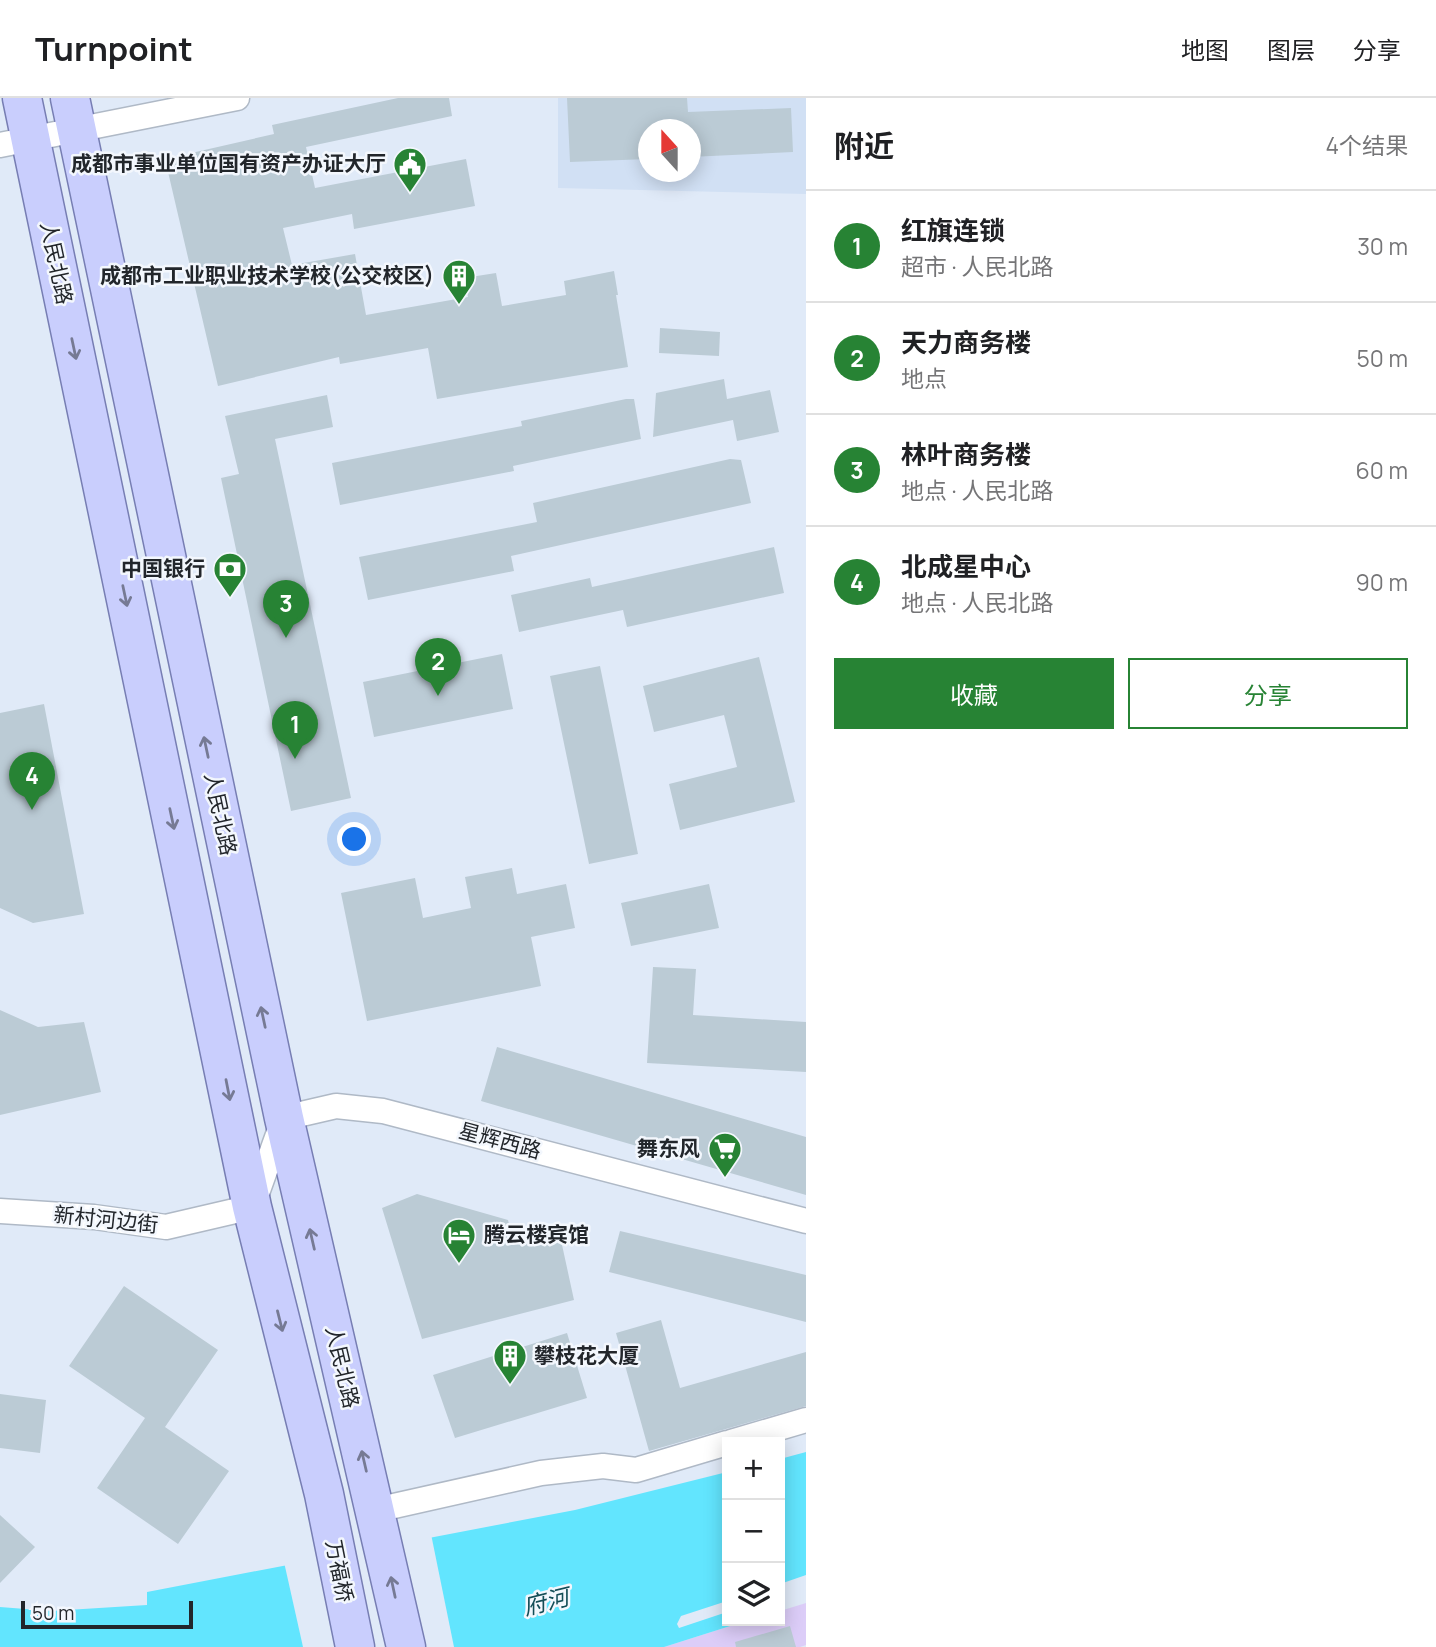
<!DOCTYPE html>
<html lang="zh">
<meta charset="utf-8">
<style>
:root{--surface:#fff;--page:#f6f6f6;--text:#202124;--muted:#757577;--line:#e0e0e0;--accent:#278334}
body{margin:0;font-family:Manrope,"Noto Sans SC",sans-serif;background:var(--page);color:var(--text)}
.controls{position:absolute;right:21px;bottom:21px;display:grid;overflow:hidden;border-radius:0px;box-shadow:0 4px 18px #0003}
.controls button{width:63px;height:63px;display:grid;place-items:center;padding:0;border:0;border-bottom:2px solid var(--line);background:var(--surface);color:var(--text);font:35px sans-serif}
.compass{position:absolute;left:638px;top:21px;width:63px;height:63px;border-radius:50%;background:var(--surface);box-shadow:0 4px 18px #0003;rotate:339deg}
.scale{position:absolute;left:21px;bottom:18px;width:172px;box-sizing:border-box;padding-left:7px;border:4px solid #22262b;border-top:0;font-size:19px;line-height:24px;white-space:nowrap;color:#22262b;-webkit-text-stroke:5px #f3f7fd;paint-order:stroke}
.you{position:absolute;left:355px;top:742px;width:24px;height:24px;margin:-18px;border:5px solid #fff;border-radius:50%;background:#1a73e8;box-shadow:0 0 0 10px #1a73e833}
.badge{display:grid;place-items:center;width:46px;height:46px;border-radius:50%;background:var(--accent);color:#fff;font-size:23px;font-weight:700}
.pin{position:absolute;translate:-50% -58px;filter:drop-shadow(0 2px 4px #0008)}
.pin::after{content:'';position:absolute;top:37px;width:24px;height:21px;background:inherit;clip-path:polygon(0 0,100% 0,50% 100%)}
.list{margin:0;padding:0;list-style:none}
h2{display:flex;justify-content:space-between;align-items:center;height:91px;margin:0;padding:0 28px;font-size:30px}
h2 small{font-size:23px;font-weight:400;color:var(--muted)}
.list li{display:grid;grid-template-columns:46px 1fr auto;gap:21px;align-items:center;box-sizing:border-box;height:112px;padding:0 28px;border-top:2px solid var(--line)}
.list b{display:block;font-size:26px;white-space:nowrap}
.list p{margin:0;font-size:23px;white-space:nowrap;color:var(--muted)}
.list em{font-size:23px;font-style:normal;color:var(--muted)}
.actions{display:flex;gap:14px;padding:21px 28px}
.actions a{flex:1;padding:16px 0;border:2px solid var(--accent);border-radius:0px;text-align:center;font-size:24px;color:var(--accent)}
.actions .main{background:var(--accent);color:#fff}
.icon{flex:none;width:38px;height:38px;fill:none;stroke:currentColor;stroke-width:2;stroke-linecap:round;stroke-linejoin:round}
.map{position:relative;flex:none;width:806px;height:1549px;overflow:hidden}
header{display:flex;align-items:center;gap:42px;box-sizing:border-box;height:98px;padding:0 35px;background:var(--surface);border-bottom:2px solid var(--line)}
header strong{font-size:33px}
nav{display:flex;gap:38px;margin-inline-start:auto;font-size:24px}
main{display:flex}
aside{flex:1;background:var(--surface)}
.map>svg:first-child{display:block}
.built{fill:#d1e0f4;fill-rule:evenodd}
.green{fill:#dccdf8}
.water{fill:#62e5fe}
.pier{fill:#e0eaf8}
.building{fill:#bbcbd5}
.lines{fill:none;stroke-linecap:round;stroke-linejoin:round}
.minor-casing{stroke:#afb9c6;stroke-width:27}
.primary-casing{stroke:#777eb3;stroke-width:41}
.minor{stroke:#fff;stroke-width:24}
.primary{stroke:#c9cefd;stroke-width:38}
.oneway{stroke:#767a94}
.labels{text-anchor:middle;stroke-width:5;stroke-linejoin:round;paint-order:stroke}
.poi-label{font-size:21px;font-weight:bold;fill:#22262b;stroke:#f3f7fd;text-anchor:end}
.street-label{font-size:21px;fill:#22262b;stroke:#f3f7fd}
.water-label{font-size:23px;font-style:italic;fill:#134d57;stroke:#f3f7fd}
</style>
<header>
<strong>Turnpoint</strong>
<nav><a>地图</a><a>图层</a><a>分享</a></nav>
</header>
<main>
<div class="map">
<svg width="806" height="1549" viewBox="0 0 806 1549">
<rect width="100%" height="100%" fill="#e0eaf8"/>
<path class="built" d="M558,0H806V96L558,90ZM648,32H690V74H648Z"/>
<path class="green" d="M806,1505V1547L800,1549H664L746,1523H780V1513Z"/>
<path class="water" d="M806,1354V1477L780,1486V1361Z
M727,1374V1503L681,1518L677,1526L679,1530L727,1514V1523H746L664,1549H0V1509L51,1513L147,1507V1494L575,1412Z"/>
<path class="pier" d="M431,1436L454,1549H303L284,1464Z"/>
<path class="building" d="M398,0H449L452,18L306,49L315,90L466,61L475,108L354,131L352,116L283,130L292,167L355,156L366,217L468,199L464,180L496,175L502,208L566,197L564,183L614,173L618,197H616L628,269L437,301L428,250L340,266L339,259L218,288L165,61L274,36L272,27Z
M567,0H687L688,14L791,10L793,54L690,59V32H648V61L570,64Z
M660,230L720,234L719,258L659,255Z
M724,281L727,301L770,292L779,334L737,343L733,322L653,339L656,295Z
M327,297L333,329L275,341L351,700L291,713L221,380L239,376L225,318Z
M626,301H634L641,341L513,368L514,373L340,407L332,365L522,328L521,323Z
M730,361L741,362L751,405L511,458L514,473L368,502L359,459L537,424L533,405Z
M774,449L784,495L627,529L623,512L519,534L511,497L590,480L592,489Z
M502,556L513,611L374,639L363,584Z
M759,559L795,704L680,732L669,686L737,669L724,617L654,634L643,588Z
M600,568L638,756L589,766L550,578Z
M44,606L84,816L33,825L0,810V615Z
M512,770L517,796L566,786L575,830L531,839L541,888L367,923L341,795L415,780L423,820L471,810L465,779Z
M709,786L719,830L631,848L621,805Z
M653,869L696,871L693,917L806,924V974L647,965Z
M0,912L38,929L84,924L101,994L0,1017Z
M497,949L806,1039V1097L481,1003Z
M417,1096L508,1122L513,1143L559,1133L574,1202L422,1241L382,1110Z
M620,1133L806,1177V1224L609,1174Z
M124,1188L218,1252L165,1329L229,1373L178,1446L97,1390L145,1320L69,1268Z
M661,1222L680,1290L806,1254V1308L649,1353L616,1235Z
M567,1235L587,1300L455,1340L433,1277Z
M0,1296L46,1302L40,1355L0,1350Z
M0,1417L35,1449L0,1485Z
M790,1528L796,1549H736L735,1544Z"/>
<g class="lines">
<defs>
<path id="minor" d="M0,47L237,0
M0,1113L94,1119L166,1129L252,1109L284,1020L336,1008L383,1013L806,1123
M731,1344L806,1322
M376,1412L541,1375L603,1368L636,1372L727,1345"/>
<path id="primary" d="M22,0L252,1109L324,1396L355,1549
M70,0L284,1020L406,1549"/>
</defs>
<use href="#minor" class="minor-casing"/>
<use href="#primary" class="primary-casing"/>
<use href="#minor" class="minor"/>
<use href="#primary" class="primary"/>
</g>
<defs><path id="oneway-shaft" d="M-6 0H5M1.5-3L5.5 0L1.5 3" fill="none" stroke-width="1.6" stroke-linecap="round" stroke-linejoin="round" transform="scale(1.75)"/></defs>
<g class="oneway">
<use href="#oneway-shaft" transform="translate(74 251) rotate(78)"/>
<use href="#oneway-shaft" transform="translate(125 498) rotate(78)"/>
<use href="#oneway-shaft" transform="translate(206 649) rotate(-102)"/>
<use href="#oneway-shaft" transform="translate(172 721) rotate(78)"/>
<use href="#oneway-shaft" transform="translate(263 919) rotate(-102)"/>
<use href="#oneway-shaft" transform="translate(228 992) rotate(79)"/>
<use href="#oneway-shaft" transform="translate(312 1141) rotate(-103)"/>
<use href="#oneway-shaft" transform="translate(280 1223) rotate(76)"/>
<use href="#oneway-shaft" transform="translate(364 1363) rotate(-103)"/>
<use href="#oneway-shaft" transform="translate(393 1489) rotate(-102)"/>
</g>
<defs>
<symbol id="civic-pin" viewBox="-11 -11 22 30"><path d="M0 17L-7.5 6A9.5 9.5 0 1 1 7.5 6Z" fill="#278334" stroke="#f3f7fd"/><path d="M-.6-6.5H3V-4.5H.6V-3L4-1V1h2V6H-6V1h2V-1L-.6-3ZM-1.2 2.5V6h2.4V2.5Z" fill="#fff"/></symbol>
<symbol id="building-pin" viewBox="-11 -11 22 30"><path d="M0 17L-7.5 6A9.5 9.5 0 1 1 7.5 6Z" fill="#278334" stroke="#f3f7fd"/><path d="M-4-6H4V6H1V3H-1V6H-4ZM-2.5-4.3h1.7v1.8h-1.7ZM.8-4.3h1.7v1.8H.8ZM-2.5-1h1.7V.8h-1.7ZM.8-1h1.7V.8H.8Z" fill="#fff"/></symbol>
<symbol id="bank-pin" viewBox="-11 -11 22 30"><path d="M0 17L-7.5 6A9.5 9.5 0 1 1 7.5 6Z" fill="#278334" stroke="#f3f7fd"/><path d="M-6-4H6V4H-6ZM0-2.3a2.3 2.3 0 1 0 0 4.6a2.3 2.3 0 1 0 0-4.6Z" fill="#fff"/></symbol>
<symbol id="supermarket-pin" viewBox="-11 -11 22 30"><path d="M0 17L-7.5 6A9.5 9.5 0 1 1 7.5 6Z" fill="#278334" stroke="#f3f7fd"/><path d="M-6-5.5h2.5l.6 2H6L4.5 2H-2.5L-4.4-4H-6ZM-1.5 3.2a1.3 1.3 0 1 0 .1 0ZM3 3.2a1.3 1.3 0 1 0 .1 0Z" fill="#fff"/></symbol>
<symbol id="hotel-pin" viewBox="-11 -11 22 30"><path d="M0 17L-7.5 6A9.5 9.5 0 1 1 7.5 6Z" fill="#278334" stroke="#f3f7fd"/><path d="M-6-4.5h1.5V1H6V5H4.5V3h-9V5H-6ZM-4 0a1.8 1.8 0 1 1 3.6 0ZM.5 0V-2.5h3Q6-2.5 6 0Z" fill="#fff"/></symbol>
</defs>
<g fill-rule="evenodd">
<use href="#civic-pin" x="391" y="47" width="38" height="52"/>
<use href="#building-pin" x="440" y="159" width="38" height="52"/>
<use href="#bank-pin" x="211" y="452" width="38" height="52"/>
<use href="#supermarket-pin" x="706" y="1032" width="38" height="52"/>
<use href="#hotel-pin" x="440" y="1118" width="38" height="52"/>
<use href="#building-pin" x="491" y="1239" width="38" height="52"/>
</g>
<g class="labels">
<g class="poi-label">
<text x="386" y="73">成都市事业单位国有资产办证大厅</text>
<text x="434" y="185">成都市工业职业技术学校(公交校区)</text>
<text x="205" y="478">中国银行</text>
<text x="700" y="1058">舞东风</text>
<text x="484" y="1144" text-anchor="start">腾云楼宾馆</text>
<text x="534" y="1265" text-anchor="start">攀枝花大厦</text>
</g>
<g class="street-label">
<text transform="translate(56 165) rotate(78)" y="7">人民北路</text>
<text transform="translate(220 716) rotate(78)" y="7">人民北路</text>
<text transform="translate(500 1043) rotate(15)" y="7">星辉西路</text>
<text transform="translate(106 1122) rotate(6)" y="7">新村河边街</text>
<text transform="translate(342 1269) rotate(77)" y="7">人民北路</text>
<text transform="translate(339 1473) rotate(79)" y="7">万福桥</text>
</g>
<g class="water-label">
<text transform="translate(546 1504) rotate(-14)" y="8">府河</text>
</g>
</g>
</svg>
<div class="controls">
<button>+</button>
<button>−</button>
<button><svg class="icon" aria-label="layers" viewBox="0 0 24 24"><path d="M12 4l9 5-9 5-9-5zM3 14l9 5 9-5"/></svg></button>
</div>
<svg class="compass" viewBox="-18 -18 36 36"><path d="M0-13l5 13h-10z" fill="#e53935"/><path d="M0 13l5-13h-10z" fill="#757577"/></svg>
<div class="scale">50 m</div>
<div class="you"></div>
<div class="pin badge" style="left:295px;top:661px">1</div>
<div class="pin badge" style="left:438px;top:598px">2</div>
<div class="pin badge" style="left:286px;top:540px">3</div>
<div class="pin badge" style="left:32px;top:712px">4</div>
</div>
<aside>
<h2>附近<small>4个结果</small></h2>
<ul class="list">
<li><span class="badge">1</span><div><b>红旗连锁</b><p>超市 · 人民北路</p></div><em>30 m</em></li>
<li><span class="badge">2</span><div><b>天力商务楼</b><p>地点</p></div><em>50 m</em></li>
<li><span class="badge">3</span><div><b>林叶商务楼</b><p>地点 · 人民北路</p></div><em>60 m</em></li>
<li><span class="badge">4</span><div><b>北成星中心</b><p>地点 · 人民北路</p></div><em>90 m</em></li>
</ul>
<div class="actions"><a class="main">收藏</a><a>分享</a></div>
</aside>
</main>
